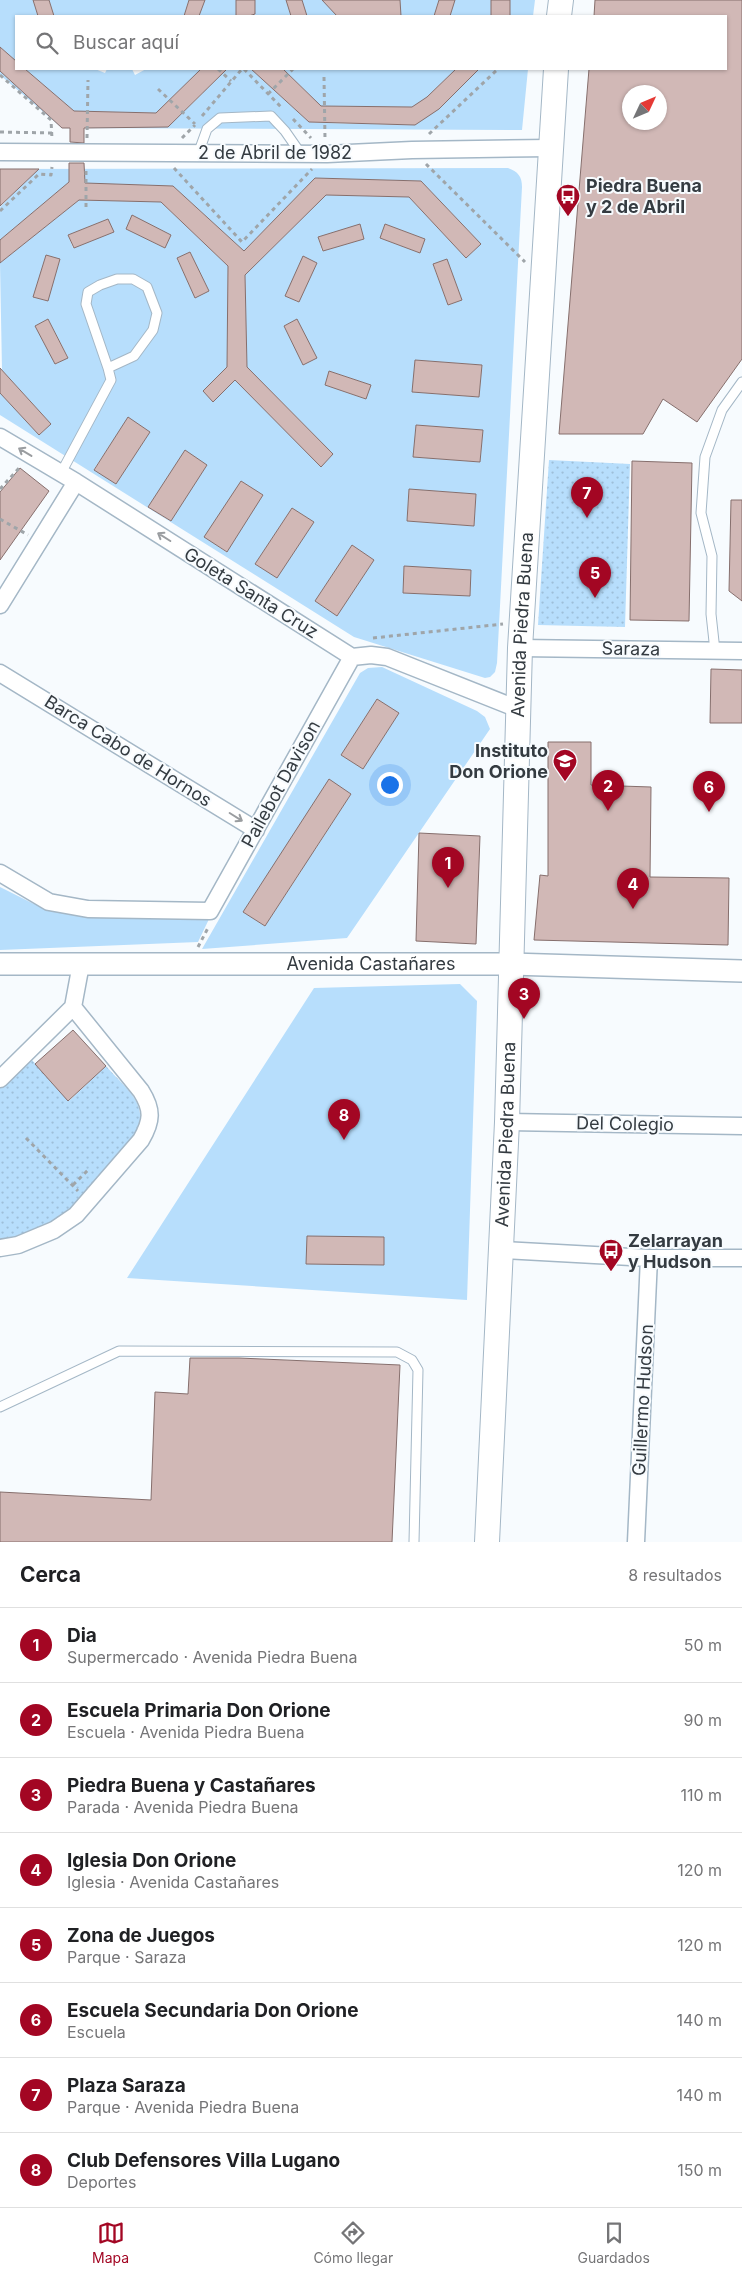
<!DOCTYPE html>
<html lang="es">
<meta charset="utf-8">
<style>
:root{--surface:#fff;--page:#f6f6f6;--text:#202124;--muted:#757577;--line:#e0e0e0;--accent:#a30623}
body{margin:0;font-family:Inter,sans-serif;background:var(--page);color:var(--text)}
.compass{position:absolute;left:622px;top:85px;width:45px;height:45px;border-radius:50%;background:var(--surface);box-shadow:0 1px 4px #0004;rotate:46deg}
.you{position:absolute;left:389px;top:784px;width:18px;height:18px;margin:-12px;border:4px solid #fff;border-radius:50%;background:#1a73e8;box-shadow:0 0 0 8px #1a73e833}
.badge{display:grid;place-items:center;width:32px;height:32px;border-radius:50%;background:var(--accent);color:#fff;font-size:16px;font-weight:700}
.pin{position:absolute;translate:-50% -41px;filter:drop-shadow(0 1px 2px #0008)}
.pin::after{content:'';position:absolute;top:26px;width:18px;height:15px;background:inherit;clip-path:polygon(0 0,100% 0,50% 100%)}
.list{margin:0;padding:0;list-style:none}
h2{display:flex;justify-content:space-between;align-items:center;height:65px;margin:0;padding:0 20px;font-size:21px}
h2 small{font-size:16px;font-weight:400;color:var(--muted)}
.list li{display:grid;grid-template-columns:32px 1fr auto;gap:15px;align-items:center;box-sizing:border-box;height:75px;padding:0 20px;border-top:1px solid var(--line)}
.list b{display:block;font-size:19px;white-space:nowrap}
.list p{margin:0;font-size:16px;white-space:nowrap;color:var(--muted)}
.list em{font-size:16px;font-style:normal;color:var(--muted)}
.icon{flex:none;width:28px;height:28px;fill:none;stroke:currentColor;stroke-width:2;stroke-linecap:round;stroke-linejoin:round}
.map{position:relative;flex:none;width:742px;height:1542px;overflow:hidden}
.search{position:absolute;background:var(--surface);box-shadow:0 1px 4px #0004;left:15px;right:15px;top:15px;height:55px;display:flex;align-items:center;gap:12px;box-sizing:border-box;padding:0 18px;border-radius:0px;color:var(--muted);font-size:19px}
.sheet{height:665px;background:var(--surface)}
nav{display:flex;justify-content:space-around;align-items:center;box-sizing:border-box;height:70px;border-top:1px solid var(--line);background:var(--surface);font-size:14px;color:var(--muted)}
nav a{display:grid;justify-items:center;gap:2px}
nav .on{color:var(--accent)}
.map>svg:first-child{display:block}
.grass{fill:#b7defc;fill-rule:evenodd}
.park{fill:url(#park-dots)}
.building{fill:#d1b8b6;stroke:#866f6d;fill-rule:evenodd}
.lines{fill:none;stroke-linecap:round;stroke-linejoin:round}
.service-casing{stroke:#a4b7c6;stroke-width:11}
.minor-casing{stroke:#a4b7c6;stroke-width:19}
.tertiary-casing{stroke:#a4b7c6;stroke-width:24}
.secondary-casing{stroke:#a4b7c6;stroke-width:26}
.path{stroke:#9fa5a9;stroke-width:3;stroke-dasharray:4 4;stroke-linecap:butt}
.service{stroke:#fff;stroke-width:9}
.minor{stroke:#fff;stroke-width:16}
.tertiary{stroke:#fff;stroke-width:21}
.secondary{stroke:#fff;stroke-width:24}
.oneway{stroke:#9a9da0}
.labels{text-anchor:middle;stroke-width:4;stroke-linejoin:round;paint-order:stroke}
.street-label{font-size:18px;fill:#343b41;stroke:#f7fbfe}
.poi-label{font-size:18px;font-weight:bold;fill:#343b41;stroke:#f7fbfe;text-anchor:start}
</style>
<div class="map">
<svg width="742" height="1542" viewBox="0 0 742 1542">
<defs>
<pattern id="park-dots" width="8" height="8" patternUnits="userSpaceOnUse" patternTransform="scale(1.25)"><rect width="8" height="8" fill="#b7defc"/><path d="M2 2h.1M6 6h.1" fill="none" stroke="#9ebfd9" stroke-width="1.8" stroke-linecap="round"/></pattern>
</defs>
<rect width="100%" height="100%" fill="#f7fbfe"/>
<path class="grass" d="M0,0H33L38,16H16V61L0,47Z
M49,0H189L184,16H54Z
M205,0H236V16H199Z
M255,0H286L291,16H255Z
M302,0H439L434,16H307Z
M455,0H491V16H450Z
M510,0H535L533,16H510Z
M25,69H95L105,73L107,69H132L135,75L146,69H201L198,72L211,85L227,69H251L300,114L314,99L283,69H456L427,97L439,109L479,69H528L522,130L62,128L0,75V71L62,127H168L203,93L190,80L156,113L74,111ZM198,72L211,85L207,89L194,76ZM314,100L321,106H326V123L309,122L300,114ZM327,106L412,107L414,125L327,123Z
M508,168C518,172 522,176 522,187L497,663L495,672L490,677L485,678L354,637L0,415V393L39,435L51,424L2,370L0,263L79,200L161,202L228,266L227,367L204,391L235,380L321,466L333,454L247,367L245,275L326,195L409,197L466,258L481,244L421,181L315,178L244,251L173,186L68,183L0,240V207L38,169H0ZM132,216L171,235L165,248L126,229ZM108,219L113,232L73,248L68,235ZM385,224L425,239L420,253L380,238ZM360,225L364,239L322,251L318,237ZM190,252L209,291L195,297L177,259ZM46,255L60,260L47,301L34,297ZM303,257L317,263L298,302L286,296ZM447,259L462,300L448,305L433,265ZM48,319L68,357L56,364L35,326ZM297,319L303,364L284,326ZM415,360L482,365L479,397L413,392ZM329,371L371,385L366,399L325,385ZM128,418L150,432L116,484L94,469ZM416,425L483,430L480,462L414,457ZM185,451L207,465L170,521L148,507ZM241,481L263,495L226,552L205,537ZM409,489L476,494L474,526L407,521ZM292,508L314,522L277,578L255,564ZM352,545L374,560L337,616L315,601ZM404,567L471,570L470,596L403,593Z
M382,667L477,711L485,717L490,729L347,938L202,949L360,673L368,668ZM377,699L399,713L363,769L341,755ZM329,780L351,794L315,850L293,836ZM280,856L302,870L265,926L243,912Z
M0,887L34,904L85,914L210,917L198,942L0,950Z
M460,984L477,1001L467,1300L127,1278L314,988Z"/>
<path class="park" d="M549,460L630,464L625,627L538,625Z
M31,1059L69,1101L106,1066C128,1091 151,1104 135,1139L73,1212L48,1226L0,1242V1088Z"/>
<path class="building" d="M33,0H49L54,16H38Z
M189,0H205L199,16H184Z
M236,0H255V14L249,16H236Z
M286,0H302L307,16H291Z
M322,0H400L401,16H337Z
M439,0H455L450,16H434Z
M491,0H510V16H491Z
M595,0H742V359L697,422L663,399L643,434H559L589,69H726V16H594ZM630,92H660V122H630Z
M0,47L16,61V69H25L74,111L156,113L201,69H227L168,127L84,128V143L70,142V128H62L0,71Z
M251,69H283L321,106L412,107L427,97L456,69H479L439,109L415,125L309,122Z
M69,163H84L85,183L173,186L244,251L315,178L421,181L481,244L466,258L409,197L326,195L245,275L247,367L333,454L321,467L235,380L213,402L203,391L227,367L228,266L161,202L79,200L0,263V240L69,182Z
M0,169H39L0,206Z
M132,215L171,235L165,248L126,229Z
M108,219L114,232L74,248L68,235Z
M360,224L364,239L323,251L318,237Z
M385,224L425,239L420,253L380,238Z
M190,252L209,291L195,298L177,258Z
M46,255L60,259L48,301L33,297Z
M303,256L317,263L299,302L285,296Z
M447,259L462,300L448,305L433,264Z
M48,319L68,358L55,364L35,326Z
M297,319L317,358L303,365L284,326Z
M415,360L482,365L479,397L412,392Z
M0,368L51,424L39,435L0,393Z
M329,371L371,385L366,399L325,385Z
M128,417L150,432L116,484L94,470Z
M416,425L483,430L480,462L413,457Z
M185,450L207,465L171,521L148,507Z
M632,461L692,463L689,621L630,620Z
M20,468L49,491L0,560V492Z
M241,481L263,495L227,552L204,537Z
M409,489L476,494L474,526L407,521Z
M731,500H742V601L729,591Z
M292,508L314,522L277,578L255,564Z
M352,545L374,560L337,616L315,601Z
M404,566L471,570L470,596L403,593Z
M711,669L742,670V723H710Z
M377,699L399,713L363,769L341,755Z
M548,742H591V785L651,787L650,877L729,878L728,945L534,940L540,875L548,876Z
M329,779L351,794L265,926L243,912Z
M419,833L480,836L476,944L416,941Z
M73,1030L106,1066L68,1101L35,1064Z
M307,1236L384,1237V1265L306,1264Z
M190,1358H239L400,1365L392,1542H0V1492L151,1500L155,1392L188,1394Z"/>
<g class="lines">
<defs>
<path id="service" d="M198,154L207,129L220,118L271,116L285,131L301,154
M117,279H133L147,287L157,313L153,330L134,356L108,368L86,304L88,292L100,285Z
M61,473L111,380L108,368
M715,651L711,614L712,556L701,513L705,457L722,410L742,382
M0,1407L119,1351L397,1352L412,1360L418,1370L414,1542"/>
<path id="minor" d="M0,152L327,154L412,150L551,148
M0,437L76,482L352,657L371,655L387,657L518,709
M0,605L76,482
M520,648L742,651
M0,673L256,830
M0,873L49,902L88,909L210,911L352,657
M0,1079L73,1007L81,964
M507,1122L742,1126
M0,1248L18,1245L54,1230L76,1215L141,1140C152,1121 153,1110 141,1091L73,1007
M502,1250L649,1258H742
M636,1542L649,1258"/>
<g id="tertiary">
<path id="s1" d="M0,964H511L742,971"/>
</g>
<g id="secondary">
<path d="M559,16L561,0"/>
<path id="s2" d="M487,1542L507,1122L520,648L556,69"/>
</g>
</defs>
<use href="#service" class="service-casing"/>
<use href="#minor" class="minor-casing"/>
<use href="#tertiary" class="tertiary-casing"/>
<use href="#secondary" class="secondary-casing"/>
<path class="path" d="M218,69L231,81
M244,69L281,107
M0,75L51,120L52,139
M324,77L325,139
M158,89L195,124
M268,94L293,69
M202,116L242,69
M293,119L311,138
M0,132L52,133
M429,134L498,69
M87,138L88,80
M182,138L195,125
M426,164L525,262
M174,168L242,242L312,169
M86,207V167
M0,211L39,174L51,175L52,167
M0,489L20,467
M0,519L28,535
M373,638L503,624
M198,947L209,926
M26,1138L78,1191
M73,1185L88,1170"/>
<use href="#service" class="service"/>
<use href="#minor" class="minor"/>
<use href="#tertiary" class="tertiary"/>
<use href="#secondary" class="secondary"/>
</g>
<defs><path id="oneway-shaft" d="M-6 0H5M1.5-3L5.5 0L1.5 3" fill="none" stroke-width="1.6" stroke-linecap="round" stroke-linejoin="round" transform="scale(1.25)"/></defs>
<g class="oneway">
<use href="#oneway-shaft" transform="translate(25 452) rotate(-149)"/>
<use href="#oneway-shaft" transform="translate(164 537) rotate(-148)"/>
<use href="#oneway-shaft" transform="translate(236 817) rotate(32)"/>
</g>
<defs>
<symbol id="bus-pin" viewBox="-11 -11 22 30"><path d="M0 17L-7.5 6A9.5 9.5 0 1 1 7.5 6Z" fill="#a30623" stroke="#f7fbfe"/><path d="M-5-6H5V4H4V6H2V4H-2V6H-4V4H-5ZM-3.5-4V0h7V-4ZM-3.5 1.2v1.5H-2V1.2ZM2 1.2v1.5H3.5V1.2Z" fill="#fff"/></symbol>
<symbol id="school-pin" viewBox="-11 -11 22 30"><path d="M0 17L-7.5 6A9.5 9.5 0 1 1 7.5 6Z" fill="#a30623" stroke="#f7fbfe"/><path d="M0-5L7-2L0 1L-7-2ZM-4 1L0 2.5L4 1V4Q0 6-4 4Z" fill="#fff"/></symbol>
</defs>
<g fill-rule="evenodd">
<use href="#bus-pin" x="554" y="182" width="28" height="38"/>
<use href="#school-pin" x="551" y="747" width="28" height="38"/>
<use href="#bus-pin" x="597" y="1237" width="28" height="38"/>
</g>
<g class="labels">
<g class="street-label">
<text x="275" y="159">2 de Abril de 1982</text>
<text transform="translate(251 593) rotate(32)" y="6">Goleta Santa Cruz</text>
<text dy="6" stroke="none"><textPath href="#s2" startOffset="918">Avenida Piedra Buena</textPath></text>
<text transform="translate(631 649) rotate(1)" y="6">Saraza</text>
<text transform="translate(128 751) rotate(32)" y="6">Barca Cabo de Hornos</text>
<text transform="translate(281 784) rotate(-61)" y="6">Pailebot Davison</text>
<text dy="6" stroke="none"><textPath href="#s1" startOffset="371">Avenida Castañares</textPath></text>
<text transform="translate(625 1124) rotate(1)" y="6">Del Colegio</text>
<text dy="6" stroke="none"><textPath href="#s2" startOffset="408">Avenida Piedra Buena</textPath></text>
<text transform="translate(643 1400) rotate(-87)" y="6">Guillermo Hudson</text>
</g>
<g class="poi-label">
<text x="586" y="192">Piedra Buena<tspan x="586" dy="21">y 2 de Abril</tspan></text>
<text x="548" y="757" text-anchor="end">Instituto<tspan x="548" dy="21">Don Orione</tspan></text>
<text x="628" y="1247">Zelarrayan<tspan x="628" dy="21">y Hudson</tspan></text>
</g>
</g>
</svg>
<svg class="compass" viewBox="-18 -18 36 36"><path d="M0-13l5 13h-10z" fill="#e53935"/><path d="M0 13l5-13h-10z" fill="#757577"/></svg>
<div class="you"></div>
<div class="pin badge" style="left:448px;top:888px">1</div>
<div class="pin badge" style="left:608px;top:811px">2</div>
<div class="pin badge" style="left:524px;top:1019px">3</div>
<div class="pin badge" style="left:633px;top:909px">4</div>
<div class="pin badge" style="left:595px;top:598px">5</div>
<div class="pin badge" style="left:709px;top:812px">6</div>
<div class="pin badge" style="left:587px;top:518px">7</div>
<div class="pin badge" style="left:344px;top:1140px">8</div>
<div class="search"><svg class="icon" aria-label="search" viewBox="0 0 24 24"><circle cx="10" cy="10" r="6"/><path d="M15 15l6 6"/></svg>Buscar aquí</div>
</div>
<section class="sheet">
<h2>Cerca<small>8 resultados</small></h2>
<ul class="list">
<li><span class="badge">1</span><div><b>Dia</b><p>Supermercado · Avenida Piedra Buena</p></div><em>50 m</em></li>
<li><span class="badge">2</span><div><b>Escuela Primaria Don Orione</b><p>Escuela · Avenida Piedra Buena</p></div><em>90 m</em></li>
<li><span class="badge">3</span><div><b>Piedra Buena y Castañares</b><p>Parada · Avenida Piedra Buena</p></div><em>110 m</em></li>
<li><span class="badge">4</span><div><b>Iglesia Don Orione</b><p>Iglesia · Avenida Castañares</p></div><em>120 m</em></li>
<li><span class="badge">5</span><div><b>Zona de Juegos</b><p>Parque · Saraza</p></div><em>120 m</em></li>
<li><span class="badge">6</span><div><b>Escuela Secundaria Don Orione</b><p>Escuela</p></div><em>140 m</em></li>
<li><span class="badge">7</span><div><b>Plaza Saraza</b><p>Parque · Avenida Piedra Buena</p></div><em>140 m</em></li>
<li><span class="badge">8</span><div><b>Club Defensores Villa Lugano</b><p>Deportes</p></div><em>150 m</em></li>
</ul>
</section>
<nav>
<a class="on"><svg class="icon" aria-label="map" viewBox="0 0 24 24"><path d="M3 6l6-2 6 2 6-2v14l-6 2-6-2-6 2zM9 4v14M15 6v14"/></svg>Mapa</a>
<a><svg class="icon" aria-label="directions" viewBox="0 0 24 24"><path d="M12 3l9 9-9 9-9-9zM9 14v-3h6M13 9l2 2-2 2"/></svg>Cómo llegar</a>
<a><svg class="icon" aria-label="saved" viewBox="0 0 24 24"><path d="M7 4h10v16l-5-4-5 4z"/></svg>Guardados</a>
</nav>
